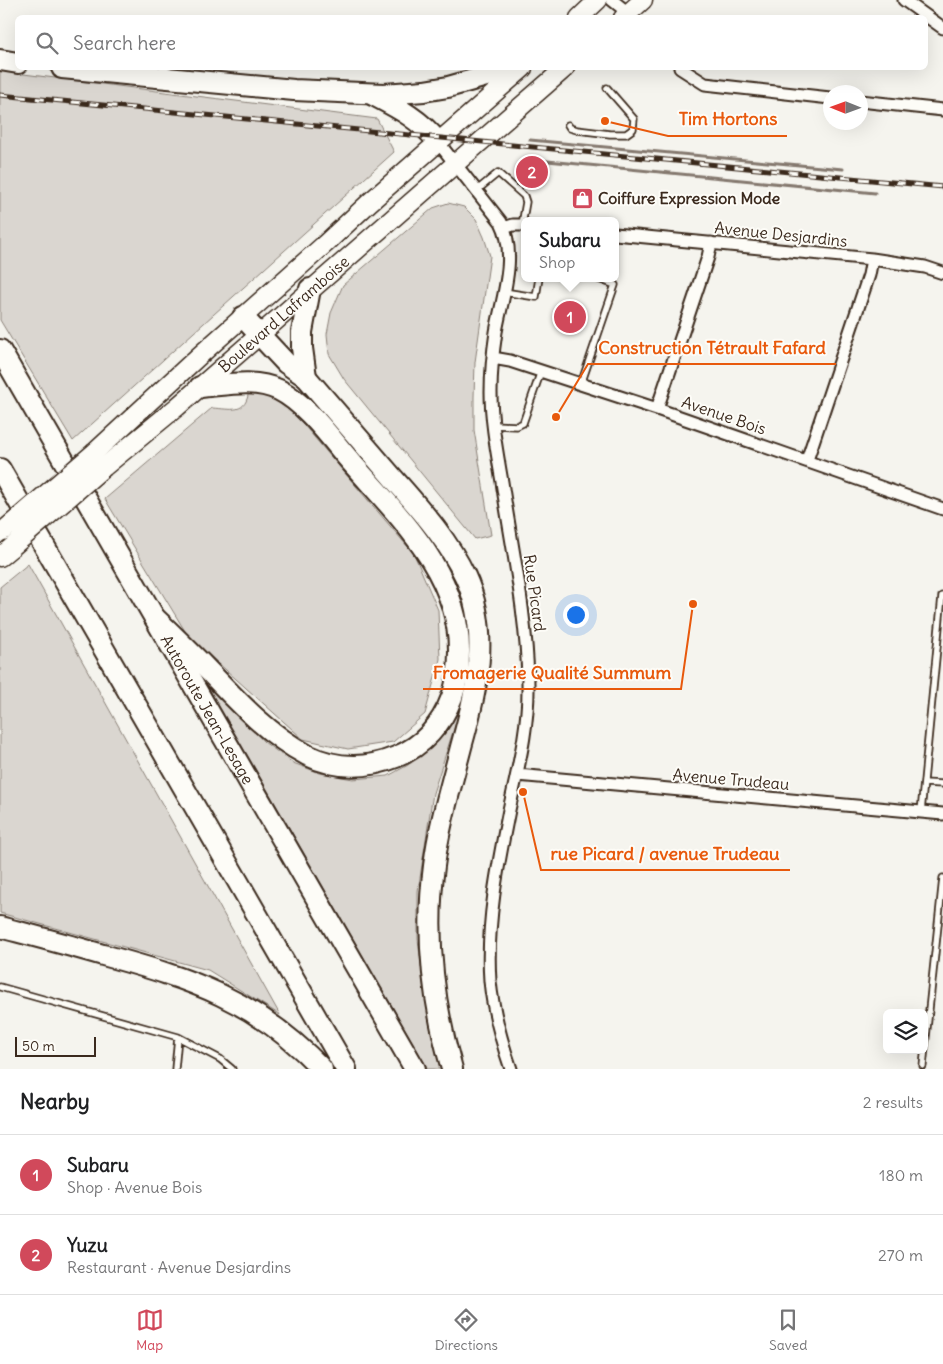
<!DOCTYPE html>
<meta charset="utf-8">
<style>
:root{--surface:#fff;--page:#f6f6f6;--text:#202124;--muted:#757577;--line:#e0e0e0;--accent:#d1495b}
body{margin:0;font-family:Delius,sans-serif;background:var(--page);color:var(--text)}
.controls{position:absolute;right:15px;bottom:15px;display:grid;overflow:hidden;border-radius:8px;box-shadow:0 5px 20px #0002}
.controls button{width:45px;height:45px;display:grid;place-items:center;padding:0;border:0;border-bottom:1px solid var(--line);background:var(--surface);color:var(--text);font:25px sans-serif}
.compass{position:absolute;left:823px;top:85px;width:45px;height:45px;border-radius:50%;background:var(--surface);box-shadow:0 5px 20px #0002;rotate:271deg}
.scale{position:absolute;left:15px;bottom:12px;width:81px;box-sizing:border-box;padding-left:5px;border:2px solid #3b2a1e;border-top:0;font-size:14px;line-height:18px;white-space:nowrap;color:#3b2a1e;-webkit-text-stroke:4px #fdfcf7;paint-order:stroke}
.you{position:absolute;left:575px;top:614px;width:18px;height:18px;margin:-12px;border:4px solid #fff;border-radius:50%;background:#1a73e8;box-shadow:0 0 0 8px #1a73e833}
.badge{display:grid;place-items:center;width:32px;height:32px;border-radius:50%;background:var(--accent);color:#fff;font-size:16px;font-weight:700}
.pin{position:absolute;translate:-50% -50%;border:2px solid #fff;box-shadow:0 1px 5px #0006}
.popup{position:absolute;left:521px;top:217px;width:98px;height:65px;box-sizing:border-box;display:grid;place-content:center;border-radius:8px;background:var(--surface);filter:drop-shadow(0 1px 4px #0005);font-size:16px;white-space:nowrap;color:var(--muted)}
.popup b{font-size:19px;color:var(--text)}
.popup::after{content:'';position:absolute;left:50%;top:100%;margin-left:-10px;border:10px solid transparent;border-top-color:var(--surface)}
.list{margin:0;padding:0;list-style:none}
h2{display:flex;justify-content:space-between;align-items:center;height:65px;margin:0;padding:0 20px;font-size:21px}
h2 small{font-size:16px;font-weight:400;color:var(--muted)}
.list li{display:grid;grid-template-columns:32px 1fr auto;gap:15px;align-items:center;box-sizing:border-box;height:80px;padding:0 20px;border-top:1px solid var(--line)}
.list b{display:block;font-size:19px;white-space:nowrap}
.list p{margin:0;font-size:16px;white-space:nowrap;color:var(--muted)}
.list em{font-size:16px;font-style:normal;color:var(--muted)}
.icon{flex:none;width:28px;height:28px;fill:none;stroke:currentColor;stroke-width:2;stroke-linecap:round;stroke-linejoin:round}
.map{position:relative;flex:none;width:943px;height:1069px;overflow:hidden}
.search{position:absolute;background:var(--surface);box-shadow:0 5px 20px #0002;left:15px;right:15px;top:15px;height:55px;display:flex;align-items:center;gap:12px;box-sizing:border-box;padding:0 18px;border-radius:8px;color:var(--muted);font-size:19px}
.sheet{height:225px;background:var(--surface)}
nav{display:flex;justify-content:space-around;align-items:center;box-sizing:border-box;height:70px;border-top:1px solid var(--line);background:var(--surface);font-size:14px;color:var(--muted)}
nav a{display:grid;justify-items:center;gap:2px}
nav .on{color:var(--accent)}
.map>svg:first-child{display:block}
.green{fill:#dad6d0;stroke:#8a8077}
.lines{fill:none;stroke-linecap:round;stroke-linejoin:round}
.stream{stroke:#84786e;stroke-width:3}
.lane-casing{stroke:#3b2a1e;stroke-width:9}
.street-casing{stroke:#3b2a1e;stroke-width:15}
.primary-casing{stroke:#3b2a1e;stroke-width:21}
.highway-casing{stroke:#3b2a1e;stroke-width:24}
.lane{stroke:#fdfcf7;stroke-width:5.5}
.street{stroke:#fdfcf7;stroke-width:11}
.primary{stroke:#fdfcf7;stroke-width:18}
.highway{stroke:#fdfcf7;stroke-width:20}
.rail-casing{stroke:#3b2a1e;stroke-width:5}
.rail{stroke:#fdfcf7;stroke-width:3;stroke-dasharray:9;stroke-linecap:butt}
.primary-bridge-casing{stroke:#3b2a1e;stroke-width:21;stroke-linecap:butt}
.primary-bridge{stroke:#fdfcf7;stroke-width:18}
.labels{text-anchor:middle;stroke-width:4;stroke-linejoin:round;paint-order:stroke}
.poi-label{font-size:16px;font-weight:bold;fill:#3b2a1e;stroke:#fdfcf7;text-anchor:start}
.street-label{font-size:16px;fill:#3b2a1e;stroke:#fdfcf7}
.leader{fill:none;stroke:#e8590c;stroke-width:2}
.callout-dot{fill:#e8590c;stroke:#fdfcf7;stroke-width:2}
.callout-label{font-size:18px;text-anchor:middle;font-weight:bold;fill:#e8590c;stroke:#fdfcf7;stroke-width:4;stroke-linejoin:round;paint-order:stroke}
</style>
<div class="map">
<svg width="943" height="1069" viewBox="0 0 943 1069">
<rect width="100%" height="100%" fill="#f5f4ee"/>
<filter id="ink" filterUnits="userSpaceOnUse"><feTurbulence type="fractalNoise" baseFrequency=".02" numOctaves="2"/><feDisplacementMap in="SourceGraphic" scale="10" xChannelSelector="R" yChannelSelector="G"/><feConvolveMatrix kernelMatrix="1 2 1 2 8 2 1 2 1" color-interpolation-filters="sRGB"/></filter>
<g filter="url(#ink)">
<path class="green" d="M0,71L377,119L394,152L73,441L0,320Z
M448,203L464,207L476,219L484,237L490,256L475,362L474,397V430L491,535L475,539L344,379L329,354L327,334L331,313L343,285L433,208Z
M249,390L268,393L285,403L414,554L438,610L440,659L425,714L393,742L348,749L303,739L188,636L105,499L212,408C232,409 246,415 249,390Z
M28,564L280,1015L208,970L0,913V587Z
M211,683L264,742L293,763L320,773L353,779L388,776L408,765L434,742L457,703L462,704L433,793L418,891V939L424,991L448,1069H428L207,685Z"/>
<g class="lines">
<path class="stream" d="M530,140L843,169
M527,159L875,193"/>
<defs>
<path id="lane" d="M568,125L570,128L577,130L610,134H626L633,129L634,119L607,88
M476,191L498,173L524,196L526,202L522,225
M504,292L536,297L539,278
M581,384L615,285L596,278
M493,425L517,426L523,423L541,371
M924,783L943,784
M921,812L942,596
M0,987L178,1037L220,1059L232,1069
M923,1066L943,878
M175,1069L178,1037"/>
<path id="street" d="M612,0L632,16
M904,0L943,28
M680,68L705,84L830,98
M860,101L943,110
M438,142L501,222C518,255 502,298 496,332C493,352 491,372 491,392C491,422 497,452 502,482C512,548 527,616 528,683C529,726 518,768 509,810C498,865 486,924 490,981C493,1011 501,1040 511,1069
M504,228L513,225H525
M615,234L872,259L925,267L943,273
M493,358L510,361L657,409L943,509
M657,409L708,257L711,243
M807,460L869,275L872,259
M517,775L943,814"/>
<g id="primary">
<path d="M579,18L598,0"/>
<path d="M623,18L643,0"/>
<path d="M95,452L199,356L325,244L370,202L523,68"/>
<path id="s1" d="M104,467L177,407L565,68"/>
<path d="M0,557L12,547"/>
</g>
<g id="highway">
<path d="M0,60L18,63"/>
<path d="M62,68L294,90L384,94L424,91L448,87L515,68"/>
<path d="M373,95C398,108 420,119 438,142"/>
<path d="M243,317L286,363L306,377C335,411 364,444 393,478C420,509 447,538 465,576C491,632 477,690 461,747C451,786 439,825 434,866C425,935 433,1003 452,1069"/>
<path id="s2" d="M0,350L415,1069"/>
<path d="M306,377L302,348V332L310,289"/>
<path d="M0,469L346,1069"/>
<path d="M155,618C170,632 185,647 200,662C233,696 264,732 307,755C336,769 367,769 396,757C423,746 442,724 452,697C457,683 459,667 459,652C460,574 400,518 352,463C331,439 307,404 279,390C254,378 226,385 200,387"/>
<path d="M0,927C34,936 69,945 103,955C192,979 256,1000 322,1069"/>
</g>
</defs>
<use href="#lane" class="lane-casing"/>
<use href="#street" class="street-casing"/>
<use href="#primary" class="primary-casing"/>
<use href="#highway" class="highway-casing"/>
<use href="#lane" class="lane"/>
<use href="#street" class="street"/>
<use href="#primary" class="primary"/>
<use href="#highway" class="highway"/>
<defs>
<path id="rail" d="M0,95L943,187"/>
</defs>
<use href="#rail" class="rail-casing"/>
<use href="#rail" class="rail"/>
<defs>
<path id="primary-bridge" d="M3,531L95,452
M12,547L104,467"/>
</defs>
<use href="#primary-bridge" class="primary-bridge-casing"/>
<use href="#primary-bridge" class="primary-bridge"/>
</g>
</g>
<defs>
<symbol id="shop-square" viewBox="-11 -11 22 22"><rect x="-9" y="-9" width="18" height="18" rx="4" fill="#d1495b" stroke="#fdfcf7"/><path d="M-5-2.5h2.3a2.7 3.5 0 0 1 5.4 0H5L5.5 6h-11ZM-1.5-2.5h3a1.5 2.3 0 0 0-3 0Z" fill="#fff"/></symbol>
</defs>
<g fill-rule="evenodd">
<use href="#shop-square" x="570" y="186" width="25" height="25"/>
</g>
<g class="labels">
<g class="poi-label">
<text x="598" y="204">Coiffure Expression Mode</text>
</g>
<g class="street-label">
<text transform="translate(781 234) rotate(6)" y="6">Avenue Desjardins</text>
<text dy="6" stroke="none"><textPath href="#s1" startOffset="236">Boulevard Laframboise</textPath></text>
<text transform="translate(724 415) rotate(19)" y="6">Avenue Bois</text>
<text transform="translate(535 593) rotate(82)" y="6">Rue Picard</text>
<text dy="6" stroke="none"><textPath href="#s2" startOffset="415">Autoroute Jean-Lesage</textPath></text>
<text transform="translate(731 779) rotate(5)" y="6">Avenue Trudeau</text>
</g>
</g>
<path class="leader" d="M605 121L668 136H787M556 417L588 364H836M693 604L681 689H423M523 792L541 870H790"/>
<g class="callout-dot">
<circle cx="605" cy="121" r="5"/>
<circle cx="556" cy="417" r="5"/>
<circle cx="693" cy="604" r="5"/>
<circle cx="523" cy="792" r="5"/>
</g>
<g class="callout-label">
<text x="728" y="125">Tim Hortons</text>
<text x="712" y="354">Construction Tétrault Fafard</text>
<text x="552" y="679">Fromagerie Qualité Summum</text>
<text x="665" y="860">rue Picard / avenue Trudeau</text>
</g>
</svg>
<div class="controls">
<button><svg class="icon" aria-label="layers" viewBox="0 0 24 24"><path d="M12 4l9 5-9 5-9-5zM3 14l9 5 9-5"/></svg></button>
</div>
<svg class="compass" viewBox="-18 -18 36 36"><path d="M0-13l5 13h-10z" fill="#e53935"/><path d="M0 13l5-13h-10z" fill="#757577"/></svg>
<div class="scale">50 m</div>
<div class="you"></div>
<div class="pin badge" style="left:570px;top:317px">1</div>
<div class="popup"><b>Subaru</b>Shop</div>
<div class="pin badge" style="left:532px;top:172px">2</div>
<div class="search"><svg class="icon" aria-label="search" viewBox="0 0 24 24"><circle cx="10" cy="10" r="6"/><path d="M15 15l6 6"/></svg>Search here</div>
</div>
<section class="sheet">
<h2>Nearby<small>2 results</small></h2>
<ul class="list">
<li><span class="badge">1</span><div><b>Subaru</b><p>Shop · Avenue Bois</p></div><em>180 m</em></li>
<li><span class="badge">2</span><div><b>Yuzu</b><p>Restaurant · Avenue Desjardins</p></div><em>270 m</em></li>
</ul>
</section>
<nav>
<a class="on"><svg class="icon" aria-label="map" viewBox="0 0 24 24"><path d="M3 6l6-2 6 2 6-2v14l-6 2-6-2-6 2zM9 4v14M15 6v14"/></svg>Map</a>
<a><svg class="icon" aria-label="directions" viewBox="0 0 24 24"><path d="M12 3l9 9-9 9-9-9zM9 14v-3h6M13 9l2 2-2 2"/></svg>Directions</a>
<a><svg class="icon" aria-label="saved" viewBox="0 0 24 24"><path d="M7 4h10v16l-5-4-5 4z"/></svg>Saved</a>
</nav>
